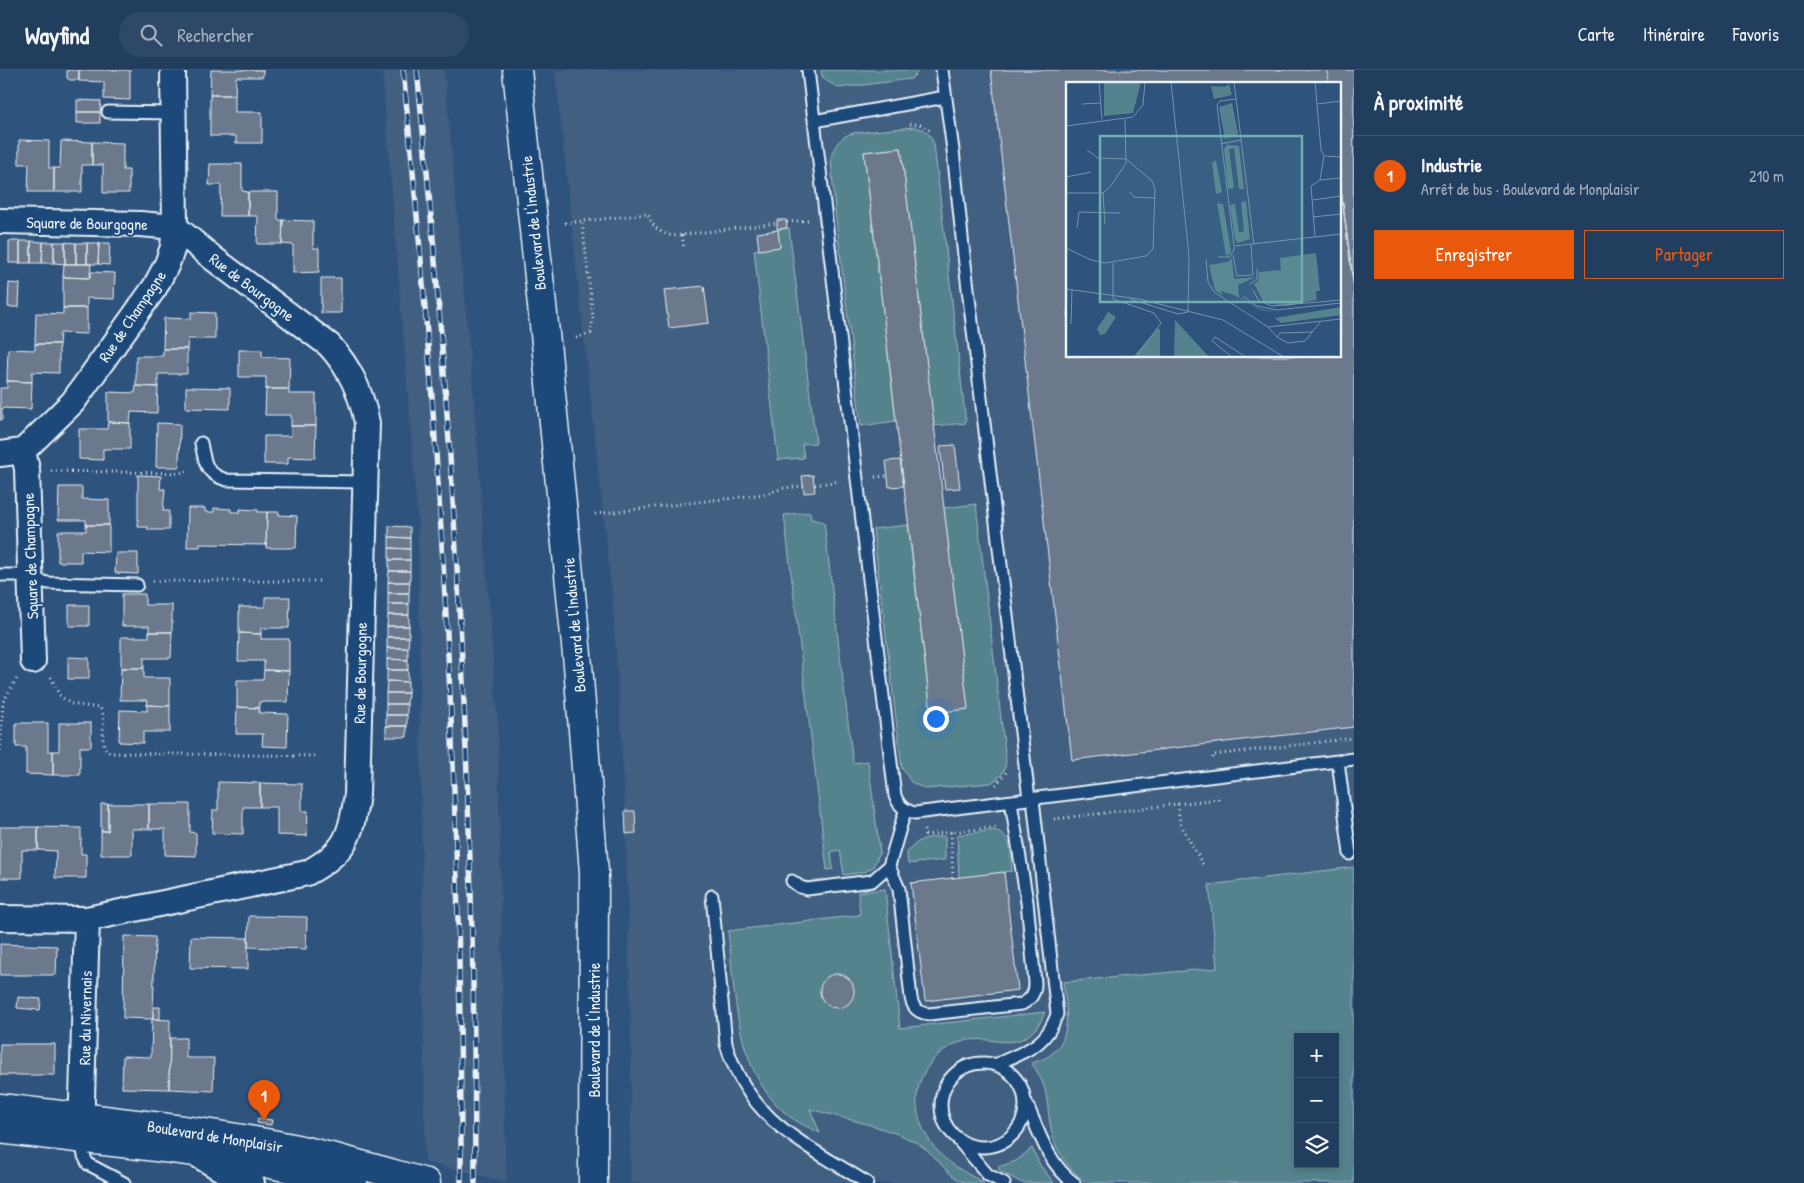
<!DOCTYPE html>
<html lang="fr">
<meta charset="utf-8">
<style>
:root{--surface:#223e5e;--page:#2e4967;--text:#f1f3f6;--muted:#a2aebc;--line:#3f5773;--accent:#ea580c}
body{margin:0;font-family:"Patrick Hand",sans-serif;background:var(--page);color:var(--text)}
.controls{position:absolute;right:15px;bottom:15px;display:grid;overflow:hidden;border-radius:0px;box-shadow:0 2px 8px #0003}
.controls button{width:45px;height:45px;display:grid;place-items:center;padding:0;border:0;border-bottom:1px solid var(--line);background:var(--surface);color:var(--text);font:25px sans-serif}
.you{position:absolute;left:935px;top:648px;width:18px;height:18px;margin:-12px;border:4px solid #fff;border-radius:50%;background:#1a73e8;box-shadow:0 0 0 8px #1a73e833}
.badge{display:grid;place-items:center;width:32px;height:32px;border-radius:50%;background:var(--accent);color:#fff;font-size:16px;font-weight:700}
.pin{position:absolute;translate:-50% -41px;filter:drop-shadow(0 1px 2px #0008)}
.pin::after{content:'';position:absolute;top:26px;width:18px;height:15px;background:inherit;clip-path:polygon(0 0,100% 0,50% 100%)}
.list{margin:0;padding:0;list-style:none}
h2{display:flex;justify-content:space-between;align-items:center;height:65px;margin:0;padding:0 20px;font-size:21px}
h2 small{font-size:16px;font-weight:400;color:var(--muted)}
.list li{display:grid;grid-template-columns:32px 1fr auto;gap:15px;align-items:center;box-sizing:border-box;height:80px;padding:0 20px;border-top:1px solid var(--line)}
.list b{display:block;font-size:19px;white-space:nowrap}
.list p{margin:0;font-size:16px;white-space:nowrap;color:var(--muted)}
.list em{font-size:16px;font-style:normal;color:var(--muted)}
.actions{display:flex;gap:10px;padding:15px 20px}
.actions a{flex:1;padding:11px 0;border:1px solid var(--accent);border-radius:0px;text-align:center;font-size:18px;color:var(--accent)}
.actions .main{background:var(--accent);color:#fff}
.icon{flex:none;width:28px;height:28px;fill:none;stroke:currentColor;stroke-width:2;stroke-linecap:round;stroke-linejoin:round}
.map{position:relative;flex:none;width:1354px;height:1113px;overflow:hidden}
header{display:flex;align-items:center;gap:30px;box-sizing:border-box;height:70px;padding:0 25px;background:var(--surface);border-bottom:1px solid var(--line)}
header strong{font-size:24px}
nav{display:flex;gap:28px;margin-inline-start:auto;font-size:18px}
.search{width:350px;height:45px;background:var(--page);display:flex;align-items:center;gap:12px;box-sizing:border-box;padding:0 18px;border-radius:28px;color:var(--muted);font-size:19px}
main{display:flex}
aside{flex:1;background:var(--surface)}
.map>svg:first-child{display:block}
.built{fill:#415e81;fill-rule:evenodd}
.green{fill:#55838d;stroke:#9ebac2;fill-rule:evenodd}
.building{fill:#6c788b;stroke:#e8f1f8}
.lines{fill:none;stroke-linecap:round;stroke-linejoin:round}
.lane-casing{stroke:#e8f1f8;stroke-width:15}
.street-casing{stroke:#e8f1f8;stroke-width:28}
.secondary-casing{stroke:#e8f1f8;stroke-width:31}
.path{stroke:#e8f1f8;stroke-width:3;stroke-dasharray:1 4;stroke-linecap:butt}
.lane{stroke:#1f4a7a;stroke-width:11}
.street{stroke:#1f4a7a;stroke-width:24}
.secondary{stroke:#1f4a7a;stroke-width:28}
.rail-casing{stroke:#e8f1f8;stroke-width:5.5}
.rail{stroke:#1f4a7a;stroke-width:4;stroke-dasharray:11;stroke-linecap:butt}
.labels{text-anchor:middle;stroke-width:4;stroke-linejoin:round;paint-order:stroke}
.street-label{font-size:16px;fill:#e8f1f8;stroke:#1f4a7a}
.inset-road{fill:none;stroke:#7892ae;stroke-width:1}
.view{fill:#71adac;fill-opacity:0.15;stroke:#71adac;stroke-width:2.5}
.inset-edge{fill:none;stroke:#e8f1f8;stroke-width:2.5}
</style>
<header>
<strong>Wayfind</strong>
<div class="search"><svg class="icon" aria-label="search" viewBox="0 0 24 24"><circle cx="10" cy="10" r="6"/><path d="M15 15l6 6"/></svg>Rechercher</div>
<nav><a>Carte</a><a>Itinéraire</a><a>Favoris</a></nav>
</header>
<main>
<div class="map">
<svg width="1354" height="1113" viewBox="0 0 1354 1113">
<rect width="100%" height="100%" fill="#2e537d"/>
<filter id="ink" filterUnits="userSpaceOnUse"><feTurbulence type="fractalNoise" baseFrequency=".02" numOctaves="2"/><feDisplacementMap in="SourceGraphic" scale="10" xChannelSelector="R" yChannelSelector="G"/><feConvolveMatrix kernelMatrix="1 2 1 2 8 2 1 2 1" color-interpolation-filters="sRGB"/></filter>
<g filter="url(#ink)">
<path class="built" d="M382,0H444L445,8L473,318L498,656L506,1112L425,1092L418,453Z
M555,0H1354V1113H630L631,970L626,764L636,763L635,741H625L621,656L612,527ZM1068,14H1340V286H1068ZM1298,967H1335V1094H1298Z"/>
<path class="green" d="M821,0H920L911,9L839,18L825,10L822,6Z
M914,57C925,59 930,63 934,74L966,353L934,356L901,78L864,82L896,351L861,356L835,141L831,88C834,75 840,67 853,63Z
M789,158L816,373L802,374L804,388L778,390L754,180L780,177L778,159Z
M976,434L1006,691C1005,702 1000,708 991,713L925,719L911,712L902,698L873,459L908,455L931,643L968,639L944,438Z
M810,442L811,449L824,452L853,693L868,691L880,782L873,797L865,802L844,805L840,780L831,782L833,799L827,800L784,445Z
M993,760C1014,764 1010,784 1012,801L959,808L957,765Z
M945,766V790L908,794L907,783C919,767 926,768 945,766Z
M1354,797V1113H1087C1071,1102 1056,1082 1052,1063C1045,1034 1051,1019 1031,993C1074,983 1068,946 1063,912L1217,898L1209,815ZM1298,967H1335V1094H1298Z
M885,819L900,958L1045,942C1041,953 1035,962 1024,968C1005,978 983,964 961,972C945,977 932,988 924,1003C907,1033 922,1070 948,1091C959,1100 972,1106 984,1113C979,1113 973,1113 968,1113C951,1111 937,1087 923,1077C896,1058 843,1049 810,1039L820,1063C807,1057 794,1051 784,1042C734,997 735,922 728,861L860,845L858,822Z
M1032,1078L1040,1095L1054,1113H1022L1000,1101L998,1097L1016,1091Z"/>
<path class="building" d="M67,0H79V10H70L67,8Z
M79,0H130V30L104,29V12L79,11Z
M211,0H263V7H236L235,25H210Z
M991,0H1327L1329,14H1068V286H1340V112L1354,220V657L1072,690Z
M1327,0H1354L1353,212L1340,112V14H1329Z
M210,25H235V42H262V73H236V66H210Z
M77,30L101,31L100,42H77Z
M77,42H100V53H77Z
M19,70L49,71V98H54V122H28L29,94H19Z
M61,71L92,72V95H82V122H54V98H60Z
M92,72L123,73V100H129V123H103V95H92Z
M901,78L968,639L931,643L864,82Z
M210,94H242V121L248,122V146H220L221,115H209Z
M248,122H278V150H283L282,174H257L258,146H248Z
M283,150L313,151V178H319V202L293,203V175L282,174Z
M777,150H786L787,158L777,159Z
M778,160L780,177L759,180L757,163Z
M9,171H20V193H9Z
M20,171H31V193H20Z
M31,171L43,172L42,193H31Z
M43,172H54V193H42Z
M54,172H65V194L54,193Z
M65,172L76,173V194H65Z
M76,173H87V194H76Z
M87,173H99L98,194H87Z
M99,173H110L109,195L98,194Z
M64,194H91L90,208L63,207Z
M91,202L115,203L114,229L87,228V238H63V207L90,208Z
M321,208H341V243H321Z
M9,213L20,214L19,237H8Z
M704,216L709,253L669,258L664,220Z
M63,238H87V264L60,263L59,274H35L36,243L63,244Z
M191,242L215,243V269H188L187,279H163L164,248L191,249Z
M35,274H59V303L32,302V312L7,311L8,279L35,280Z
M163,279H187V304H158V317L136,316V286H163Z
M239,280H262V287L290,288L289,319H266V307H239Z
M7,311L32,312L31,339L2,338V350H0V318H7Z
M136,316L158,317L157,343L131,342L130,353L108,352V322L135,323Z
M186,317L230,318V339L186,338Z
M266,319H289V324H316V356H291V345H265Z
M108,352L130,353V379H103V390L79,389V359H107Z
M157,353L180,354L179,397H156Z
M291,356H316L315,388L288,387V394H264V366H291Z
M955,375L960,418L945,419L940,376Z
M900,390L904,416L889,417L886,391Z
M138,405L161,406L160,419H165L163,441H169V460H148V457H138Z
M813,405L815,422L804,423L802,406Z
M59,417H82V429L109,430V455H86V450H58Z
M188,438H205V442H214V438L231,439V442H240V439L258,440V442H267L266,475L200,474V477H187Z
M267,442H279V445L297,446L296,478H266Z
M86,455H109V482L81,481V492H58V461H86Z
M389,456L410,457V468L389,467Z
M389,467L410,468V479L389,478Z
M389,478L410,479V490H389Z
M116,483H138V504L115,503Z
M389,490H410V501H389Z
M389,501H410V512H388Z
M388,512H410L409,523H388Z
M388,523H409V534H388Z
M122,524H145V535H172V562H149V556H122Z
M265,527H290L289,558H261V564L239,563V537H265Z
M388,534H409V545H388Z
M69,535H89V556H69Z
M388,545H409V556H387Z
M387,556H409V567H387Z
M149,562H172L171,588H144V598H121V567H149Z
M239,563L261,564V569H289V601L264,600V591H238Z
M387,567H409L408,578H387Z
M387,578H408V590L387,589Z
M68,587L89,588V609H68Z
M387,589L408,590V600H387Z
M121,598H144V608H170V636L147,635L148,630H120Z
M264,600L289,601L288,632H259V638L237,637V610H263Z
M387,600H408V612L387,611Z
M387,611L408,612V623H386Z
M386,623H408L407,634H386Z
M386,634H407V645H386Z
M147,635L170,636V662H143V673L119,672L120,640L147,641Z
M237,637L259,638V643L288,644L287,677L262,676L263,664H236Z
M386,645H407V656H386Z
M16,653H48V681H53V705L26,704V677H16Z
M59,653H91V677H80V705H53V681H59Z
M386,656H407V667H386Z
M218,712L260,713V737H243V764L212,763L213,740H218Z
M260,713L302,714V741H308L307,766L277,765V737H260Z
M101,734H108V761H101Z
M108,734H149V759H132V785H101V761H108Z
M149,734H190V762L196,763V786L165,785V759H149Z
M625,741H635L636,763L626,764Z
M0,757H38V780H22V808H0Z
M38,757L81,758V784H86V808H55L56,781L38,780Z
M1004,802L1018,920L925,931L911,813Z
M249,846L307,847L306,879L248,877Z
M124,866L155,867L153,949L123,948Z
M191,867L248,868V899L190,898Z
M0,874L57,876L56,905H0Z
M820 921a17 17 0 1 1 34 0a17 17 0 1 1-34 0Z
M18,927L41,929L40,940L17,938Z
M154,937H160V949H153Z
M152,949L170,950L169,1019L122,1018L123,986L151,987Z
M170,968H186V988H214L213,1021L169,1019Z
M0,974H55V1005H0Z
M258,1048L272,1050L271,1055L257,1053Z"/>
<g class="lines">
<defs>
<path id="lane" d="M808,0L895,726C899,736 904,740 915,743L1354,689
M942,0L953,80L963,177L1029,729
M108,42L173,43
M814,51L945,27
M201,373C205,393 205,404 227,410L365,412
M0,505H16L48,513L137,515
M1338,691L1350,784
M889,796L899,819L911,928C913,939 919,943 929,944L1022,934C1031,929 1035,924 1035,913L1027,832L1011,732
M792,811L800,817L807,819L872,811L889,796L905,741
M712,826L726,974C749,1052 804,1073 867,1113
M941 1035a42 42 0 1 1 84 0a42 42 0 1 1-84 0Z
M997,994C1025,981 1046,977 1057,944L1033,729
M1026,1032C1038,1060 1048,1094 1074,1113
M81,1069L84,1086L88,1094L124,1113
M959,1071L988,1105L1004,1113"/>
<path id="street" d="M0,151L140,154L175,157L214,189L329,275C350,298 361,322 367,353L357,724C351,767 346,782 307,803L87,849L0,848
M23,381L27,399L33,591
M0,384L23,381L73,332L155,217L167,194L173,177L175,157L173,0
M81,1065L87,849
M196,1084L235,1107L252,1113"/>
<path id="secondary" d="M517,0L546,273L578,595L594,802L593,1113
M0,1038C87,1048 174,1057 260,1072C316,1081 372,1098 426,1113
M0,1059C118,1074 238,1081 353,1113"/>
</defs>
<use href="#lane" class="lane-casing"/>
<use href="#street" class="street-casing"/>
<use href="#secondary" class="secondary-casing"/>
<path class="path" d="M910,54H919L932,62
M787,152L808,150
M565,153L648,144C652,157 660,163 673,166L777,153
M682,165L684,179
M576,268L591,263L593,247L582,151
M51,401L179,403L189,401
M875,407L888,406
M815,415L839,411
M595,444L765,424L784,418L804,416
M153,511H320
M51,607L59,625L71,634L100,638C110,652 95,671 110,683L317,686
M0,681L3,632L17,608
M1213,688V685L1354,668
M996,715L1007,701
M1178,734L1180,753L1203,795
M1054,749L1218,729L1217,724
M924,760L925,765L998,757
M951,762L953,809"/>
<use href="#lane" class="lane"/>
<use href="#street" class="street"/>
<use href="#secondary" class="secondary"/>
<defs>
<path id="rail" d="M403,0C441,370 462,741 461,1113
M417,0C455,370 475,741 475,1113"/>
</defs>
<use href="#rail" class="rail-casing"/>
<use href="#rail" class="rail"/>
</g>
</g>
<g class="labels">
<g class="street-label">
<text transform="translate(87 153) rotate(1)" y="6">Square de Bourgogne</text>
<text transform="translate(533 153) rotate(-96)" y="6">Boulevard de l'Industrie</text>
<text transform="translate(252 217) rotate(37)" y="6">Rue de Bourgogne</text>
<text transform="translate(132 246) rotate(-56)" y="6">Rue de Champagne</text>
<text transform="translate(30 486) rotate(-92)" y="6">Square de Champagne</text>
<text transform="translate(574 555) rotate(-95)" y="6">Boulevard de l'Industrie</text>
<text transform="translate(360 603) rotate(-89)" y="6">Rue de Bourgogne</text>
<text transform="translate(85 948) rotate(-89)" y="6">Rue du Nivernais</text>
<text transform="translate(594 960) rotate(-90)" y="6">Boulevard de l'Industrie</text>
<text transform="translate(215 1066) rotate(9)" y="6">Boulevard de Monplaisir</text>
</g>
</g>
<g transform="translate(1066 12)">
<rect width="275" height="275" fill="#2e537d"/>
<path d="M38,0H75L67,31L38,34ZM163,2L166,13L148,17L145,4L159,5ZM166,21L172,52L159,57L153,25ZM161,63L173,64L178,107H173L168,66L163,67L168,106L162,107L158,67ZM150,78L156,110L150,112L146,81ZM180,119L184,157L172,161L169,158L164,123L169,122L173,150H178L175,120ZM151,121L157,122L163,157L165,171L160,174ZM250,171L254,209H250L251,218L221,224L198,221L188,202L192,199L193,190L215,188L214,176ZM166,176L168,197L190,195L172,203L173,215L195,227L212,230L195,228L168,213L155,209L156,213L149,208L143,183L162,180ZM275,225V233L215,241L209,236ZM42,230L50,235L39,252L34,253L31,247ZM109,238L133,264L143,275H108ZM92,246L94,248V275H67Z" fill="#55838d"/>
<path class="inset-road" d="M33,0L36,37M168,0L188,163M249,0L255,68L258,74L275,75M170,17L154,19L151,23L168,164L275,152M16,22L34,21M251,22L275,19M0,44L67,35L77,23L79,0M155,62L175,58M0,95L25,90M254,98L275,96M64,110L68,115L88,116M0,111H37L45,104L60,81L59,37M37,111L39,142M247,118L275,114M247,135L275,132M11,146L13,130L54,131M249,155L245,104L254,98L258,74M0,166L25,178L39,181L80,174L87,167L89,107L86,99L60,77L32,76L21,68M167,173L171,194L187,193L185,163M152,175H164L169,165M140,177L142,200L148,210L202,245L211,255L222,261L239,259L255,239M47,181V217L88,231L95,241L70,275M183,203L191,197V187M0,207L73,217L157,238L218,275M187,208L193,219L206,224L275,218M177,214L191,224L211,228L275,221M64,217L112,232L122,230L123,174L105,0M5,242L6,208M202,245L275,237M211,255L214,251L247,250M166,275L146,259L149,255L180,275"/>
<path class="view" d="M34,54H236V220H34Z"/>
<rect width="275" height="275" class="inset-edge"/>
</g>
</svg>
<div class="controls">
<button>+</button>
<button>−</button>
<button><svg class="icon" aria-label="layers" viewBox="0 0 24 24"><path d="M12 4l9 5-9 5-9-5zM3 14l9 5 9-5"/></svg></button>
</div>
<div class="you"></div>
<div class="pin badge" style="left:264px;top:1051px">1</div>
</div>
<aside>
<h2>À proximité<small></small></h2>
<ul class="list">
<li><span class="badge">1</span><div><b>Industrie</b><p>Arrêt de bus · Boulevard de Monplaisir</p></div><em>210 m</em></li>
</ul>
<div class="actions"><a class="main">Enregistrer</a><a>Partager</a></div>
</aside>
</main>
